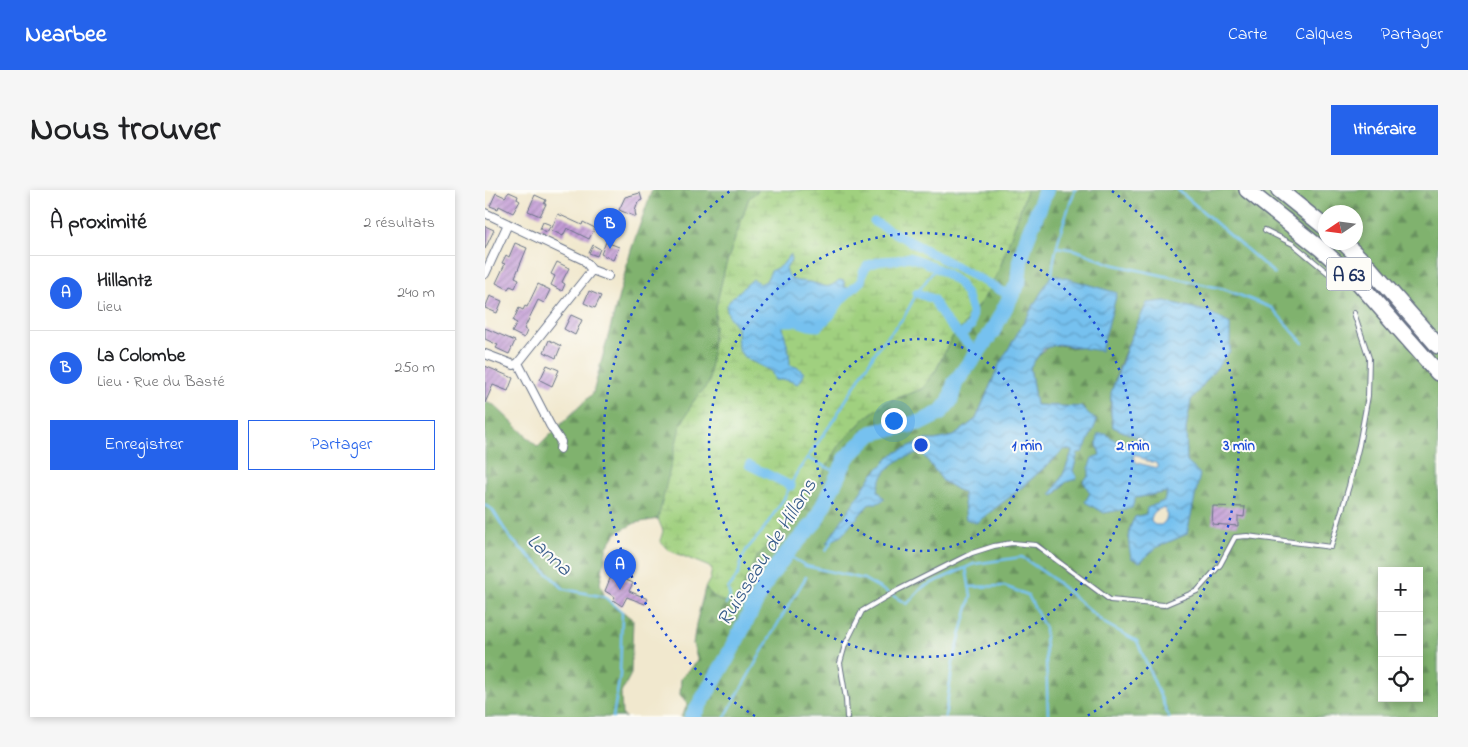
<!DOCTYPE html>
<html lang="fr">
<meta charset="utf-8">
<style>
:root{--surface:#fff;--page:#f6f6f6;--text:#202124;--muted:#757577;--line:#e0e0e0;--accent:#2563eb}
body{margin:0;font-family:"Indie Flower",sans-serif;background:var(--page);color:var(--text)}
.controls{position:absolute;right:15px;bottom:15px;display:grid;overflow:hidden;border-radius:0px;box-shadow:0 2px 8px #0003}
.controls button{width:45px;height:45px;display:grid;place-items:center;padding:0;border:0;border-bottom:1px solid var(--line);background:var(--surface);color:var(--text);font:25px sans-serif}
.compass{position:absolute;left:833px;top:15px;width:45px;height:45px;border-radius:50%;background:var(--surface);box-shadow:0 2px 8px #0003;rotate:257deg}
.you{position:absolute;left:408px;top:230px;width:18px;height:18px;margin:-12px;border:4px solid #fff;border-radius:50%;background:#1a73e8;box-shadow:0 0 0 8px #1a73e833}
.badge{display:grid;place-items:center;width:32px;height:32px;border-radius:50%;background:var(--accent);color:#fff;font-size:16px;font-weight:700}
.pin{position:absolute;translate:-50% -41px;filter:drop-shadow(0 1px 2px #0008)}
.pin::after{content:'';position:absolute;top:26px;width:18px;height:15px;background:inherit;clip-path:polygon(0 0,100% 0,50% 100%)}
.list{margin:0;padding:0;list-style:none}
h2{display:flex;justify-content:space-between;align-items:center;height:65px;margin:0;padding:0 20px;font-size:21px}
h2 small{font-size:16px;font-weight:400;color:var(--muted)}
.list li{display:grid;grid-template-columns:32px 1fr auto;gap:15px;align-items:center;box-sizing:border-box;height:75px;padding:0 20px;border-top:1px solid var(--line)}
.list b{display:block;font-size:19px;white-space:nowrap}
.list p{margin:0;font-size:16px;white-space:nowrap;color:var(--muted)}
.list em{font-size:16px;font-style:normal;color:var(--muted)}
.actions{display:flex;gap:10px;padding:15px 20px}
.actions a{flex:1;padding:11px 0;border:1px solid var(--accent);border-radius:0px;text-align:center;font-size:18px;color:var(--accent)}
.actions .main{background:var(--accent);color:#fff}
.icon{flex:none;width:28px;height:28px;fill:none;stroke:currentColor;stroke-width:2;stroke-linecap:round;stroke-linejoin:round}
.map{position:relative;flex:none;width:953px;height:527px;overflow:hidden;border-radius:0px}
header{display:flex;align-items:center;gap:30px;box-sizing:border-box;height:70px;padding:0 25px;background:var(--accent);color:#fff}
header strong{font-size:24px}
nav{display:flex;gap:28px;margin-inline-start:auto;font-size:18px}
.intro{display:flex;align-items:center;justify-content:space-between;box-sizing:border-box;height:120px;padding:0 30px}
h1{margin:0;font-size:35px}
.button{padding:12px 22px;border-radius:0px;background:var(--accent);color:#fff;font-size:18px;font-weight:700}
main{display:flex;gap:30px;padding:0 30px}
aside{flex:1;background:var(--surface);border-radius:0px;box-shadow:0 2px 8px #0003}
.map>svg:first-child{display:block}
.forest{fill:url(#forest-firs);stroke:#4e7066;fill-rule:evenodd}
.wetland{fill:url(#wetland-marsh);stroke:#5e806e}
.water{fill:url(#water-waves);stroke:#4878a6;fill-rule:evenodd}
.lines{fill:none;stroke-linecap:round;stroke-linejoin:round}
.stream{stroke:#76c1ef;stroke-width:2.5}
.canal{stroke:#76c1ef;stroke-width:9}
.river{stroke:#76c1ef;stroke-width:16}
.building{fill:url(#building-hatch)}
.lane-casing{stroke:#667085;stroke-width:6}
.street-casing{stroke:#667085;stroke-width:10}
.highway-casing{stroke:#667085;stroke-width:18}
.lane{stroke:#fff;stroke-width:4}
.street{stroke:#fff;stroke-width:8}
.highway{stroke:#fff;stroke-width:15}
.ring{fill:none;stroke:#1d4ed8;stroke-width:2.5;stroke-dasharray:2.5 5}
.labels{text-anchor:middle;stroke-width:4;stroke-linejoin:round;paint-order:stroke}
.shield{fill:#fdfcf7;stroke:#5f6c8c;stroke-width:1}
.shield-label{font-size:19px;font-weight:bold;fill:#1b2f5e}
.water-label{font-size:21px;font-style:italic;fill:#365b8a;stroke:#fdfcf7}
.centre{fill:#1d4ed8;stroke:#fdfcf7;stroke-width:2.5}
.ring-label{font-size:15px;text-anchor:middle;font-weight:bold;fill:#1d4ed8;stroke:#fdfcf7;stroke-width:4;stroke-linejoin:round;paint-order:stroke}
</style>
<header>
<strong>Nearbee</strong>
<nav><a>Carte</a><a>Calques</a><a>Partager</a></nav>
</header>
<div class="intro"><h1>Nous trouver</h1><a class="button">Itinéraire</a></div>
<main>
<aside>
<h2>À proximité<small>2 résultats</small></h2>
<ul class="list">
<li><span class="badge">A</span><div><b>Hillantz</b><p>Lieu</p></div><em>240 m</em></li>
<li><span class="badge">B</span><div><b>La Colombe</b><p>Lieu · Rue du Basté</p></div><em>250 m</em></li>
</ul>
<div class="actions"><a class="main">Enregistrer</a><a>Partager</a></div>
</aside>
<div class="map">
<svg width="953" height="527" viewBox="0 0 953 527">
<defs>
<pattern id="forest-firs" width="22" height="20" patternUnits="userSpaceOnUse" patternTransform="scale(1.25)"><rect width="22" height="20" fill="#80b26e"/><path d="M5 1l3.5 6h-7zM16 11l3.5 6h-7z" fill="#68915e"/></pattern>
<pattern id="wetland-marsh" width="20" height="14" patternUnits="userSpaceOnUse" patternTransform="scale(1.25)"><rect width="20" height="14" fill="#a0d07f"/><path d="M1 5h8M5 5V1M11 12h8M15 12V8" fill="none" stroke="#89b370"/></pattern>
<pattern id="water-waves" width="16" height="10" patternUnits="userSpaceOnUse" patternTransform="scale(1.25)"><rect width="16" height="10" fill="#76c1ef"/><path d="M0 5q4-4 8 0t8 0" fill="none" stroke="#609dc5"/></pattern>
<pattern id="building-hatch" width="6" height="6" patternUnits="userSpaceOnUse" patternTransform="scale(1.25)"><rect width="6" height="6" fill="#c199d4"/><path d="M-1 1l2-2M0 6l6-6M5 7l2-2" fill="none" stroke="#9c7daf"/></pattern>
</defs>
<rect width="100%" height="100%" fill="#fdfcf7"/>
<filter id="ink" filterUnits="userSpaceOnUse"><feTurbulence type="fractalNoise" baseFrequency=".02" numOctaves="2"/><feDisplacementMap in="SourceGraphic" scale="10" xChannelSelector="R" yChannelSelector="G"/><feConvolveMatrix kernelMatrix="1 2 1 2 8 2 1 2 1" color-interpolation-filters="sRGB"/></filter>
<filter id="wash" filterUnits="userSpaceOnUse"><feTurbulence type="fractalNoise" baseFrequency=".0096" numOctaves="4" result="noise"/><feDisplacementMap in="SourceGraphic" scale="20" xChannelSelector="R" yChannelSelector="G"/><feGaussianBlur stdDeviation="1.12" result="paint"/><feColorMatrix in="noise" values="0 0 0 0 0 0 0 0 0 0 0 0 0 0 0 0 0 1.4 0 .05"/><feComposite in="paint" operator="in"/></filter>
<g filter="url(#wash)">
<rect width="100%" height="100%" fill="#f1e8ce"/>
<path class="forest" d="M167,0H274L264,8L240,78L231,117L224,193L208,212L173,329L150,333L131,343L122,357L115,393L120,407L148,430L146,484L136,503L137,525L141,527H0V212L9,215L53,257L108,203L146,60Z
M542,0H953V527H196L203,514L195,505L196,488L213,471L208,454L211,434L220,398L233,410L250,414L271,368L306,329L334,290L355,254L381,227L401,212L437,199L451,180L466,148L479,135L500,106L514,80ZM841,22H871V52H841ZM631,103L591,158C564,152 561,155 545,177L551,215L596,217C594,238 596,261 588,280C584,290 576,298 569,306L566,304C576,291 582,277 587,261L580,259L534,300L481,329L478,303L458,291L435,260L438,250H450L469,246L491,229L514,175ZM680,111L723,122L745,161L706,210L701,239L702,272V344L672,357L655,372C644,353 638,348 650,327L661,324L663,318L679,311L682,302L650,308L598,291L604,286L615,265L612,254L621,244L630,251L660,257L658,250L628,237C626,226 624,213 627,202C633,172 649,141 662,113ZM897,381H934V508H897Z"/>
<path class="wetland" d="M274,0H542L514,80L500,106L479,135L466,148L451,180L437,199L401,212L381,227L355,254L334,290L306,329L271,368L250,414L233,410L220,398L225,389L227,378L183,360L175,351L178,341L173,329L195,237L208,212L224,193L231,117L240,78L264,8Z"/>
<path class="water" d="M306,64V70L301,79C306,94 312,90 324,92C338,94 341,102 354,90L359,91V97L368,98L345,126L333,137L324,136L312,132H297C299,147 305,160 305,175L314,178L319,183L313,194L302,190H290L286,181L260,168L253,159L252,137L244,127L241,116L247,108L268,89L275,94L281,91L286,81L297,75Z
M567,84L632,103L616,161L573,154L558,159L545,177L551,215L596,217L612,231L598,262L593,263L588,281L592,287L591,289L581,292L568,306L566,304C576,291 582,277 587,261L580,259L534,300L491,333L481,329L478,303L458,291L437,263C416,266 395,278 393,301L400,309L393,313H385L356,346L341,354L387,285L408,264L438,250H450L469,246L491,229L514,175Z
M680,111L724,122L745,134V161L706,210L701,239L702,272L715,284L702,344L672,357L655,372L646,368C643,350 641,343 650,327L661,324L662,318L679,311L682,302L650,308L647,318L619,323L600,312L605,303L598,291L604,286V277L607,268L615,265L612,254L613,244H621L631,251L660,257L658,250L628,237L626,224V203L644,152L662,113ZM650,264L662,271L671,273L673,278L652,273L648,267ZM679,318C684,324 682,331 676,335H670L666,332C666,323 671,319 679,318Z"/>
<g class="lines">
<path class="stream" d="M693,0L790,84
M572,57L591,60L626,74L739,99L787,118L818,153
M567,84C570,55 580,27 590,0
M322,268L354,283
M0,315L7,319L25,348L79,399L120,407L137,422L135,485L128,527
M341,360L348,349
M301,364L321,376L379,389L422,414L438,397L489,374L537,367L567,388L619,433L652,451L684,527
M484,397L519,396L543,405L560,438L563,527
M241,414L245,407L243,399L254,383L256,370L262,359L276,343L300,307L311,284L348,231L393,158L419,127L432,103L450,79
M240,527L296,428L321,387
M460,527L468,472L486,406L481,378"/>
<path class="canal" d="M389,32L526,106
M432,103L448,109L461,131L492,163
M296,132H312L324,136L333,137L345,126L357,109L376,91L378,82L383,75L396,71L412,70L424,67L439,72L459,82L474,93L482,106L487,122L486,136L475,146
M264,275L306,296"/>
<path class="river" d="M207,527L241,470L282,390L301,364L330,332L362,267L387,243L437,232L455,223L465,211L470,193L507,142L533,93L535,71L542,48L561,0"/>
</g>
<g id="blocks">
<path class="building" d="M24,2L33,6L32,9L35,11L28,23L14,16L13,19L5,16L11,3L20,7Z
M155,3L157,10L153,12L150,21L151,27L134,20L140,7Z
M50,5L61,10L59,14H61L55,26L43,21Z
M73,24L97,35L98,32L110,38L104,49L82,38L78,46L66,40Z
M58,32L66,35L62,42L55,39Z
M0,36L9,40L0,59Z
M121,52L134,57L128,70L116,64Z
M30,53L42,58L30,87L34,89L30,98L25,96L23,99L11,93L20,74L17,73L21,65L24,67Z
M108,55L115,59L112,66L104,63Z
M72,72L84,78L77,92L80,94L77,101L66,95L70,86L66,84Z
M53,94L65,100L59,113L53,110L39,139L42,141L39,148L27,142L32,133L28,131L34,118L38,120L40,116L42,117Z
M104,101L116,106L110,118L99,113Z
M5,106L17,111L12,123L0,118Z
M86,125L97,130L90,145L79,139Z
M0,138L30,151L24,164L11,158L13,155L0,149Z
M64,150L76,156L71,168L59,162Z
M62,175L74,180L67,196L55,190Z
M0,176L28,188L23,201L8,195L0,213Z
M728,316L760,317L759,327L753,326V336L727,334Z
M127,384L148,393L144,401L163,409L160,414L142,407L137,416L128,410L130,407L120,401Z"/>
</g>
</g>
<g filter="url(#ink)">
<use href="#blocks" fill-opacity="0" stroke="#667085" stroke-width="1"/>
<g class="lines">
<defs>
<path id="lane" d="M780,40L808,54L843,83L861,89
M362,527L361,509L355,473L360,455L377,421L413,400L487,363L509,356L527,353L551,355L625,410L679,415L712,401L735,375L750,347L762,346L846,357L864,296L874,255L883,206L884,168L869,123"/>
<path id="street" d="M0,23L99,70L107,80L123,86
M0,84L23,34
M0,164L29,175L33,173L107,80
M33,173L65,235L76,252L75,259"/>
<path id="highway" d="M762,0L836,59L873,92L953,183
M794,0L841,38
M858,52L882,75L953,156"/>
</defs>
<use href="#lane" class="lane-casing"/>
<use href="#street" class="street-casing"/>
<use href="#highway" class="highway-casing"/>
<use href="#lane" class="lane"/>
<use href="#street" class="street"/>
<use href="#highway" class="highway"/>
</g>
</g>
<g class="ring">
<circle cx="436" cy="255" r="106"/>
<circle cx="436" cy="255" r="212"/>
<path d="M270 526A318 318 0 0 1 245 1M627 1A318 318 0 0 1 602 526"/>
</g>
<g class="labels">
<rect class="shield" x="841.5" y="67.5" width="45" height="33" rx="4"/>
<g class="shield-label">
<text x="864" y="91">A 63</text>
</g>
<g class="water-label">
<text transform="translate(281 362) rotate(-58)" y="7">Ruisseau de Hillans</text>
<text transform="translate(65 364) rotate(42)" y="7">Lanna</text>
</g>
</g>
<circle cx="436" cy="255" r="8" class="centre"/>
<g class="ring-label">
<text x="542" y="260">1 min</text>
<text x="648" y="260">2 min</text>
<text x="754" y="260">3 min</text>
</g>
</svg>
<div class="controls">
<button>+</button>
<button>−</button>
<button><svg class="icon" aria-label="locate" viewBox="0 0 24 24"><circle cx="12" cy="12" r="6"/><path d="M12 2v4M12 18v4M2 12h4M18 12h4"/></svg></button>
</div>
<svg class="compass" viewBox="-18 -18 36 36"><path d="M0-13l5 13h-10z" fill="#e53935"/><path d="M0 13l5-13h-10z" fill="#757577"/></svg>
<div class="you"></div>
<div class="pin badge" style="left:135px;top:400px">A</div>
<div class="pin badge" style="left:125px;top:59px">B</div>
</div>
</main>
